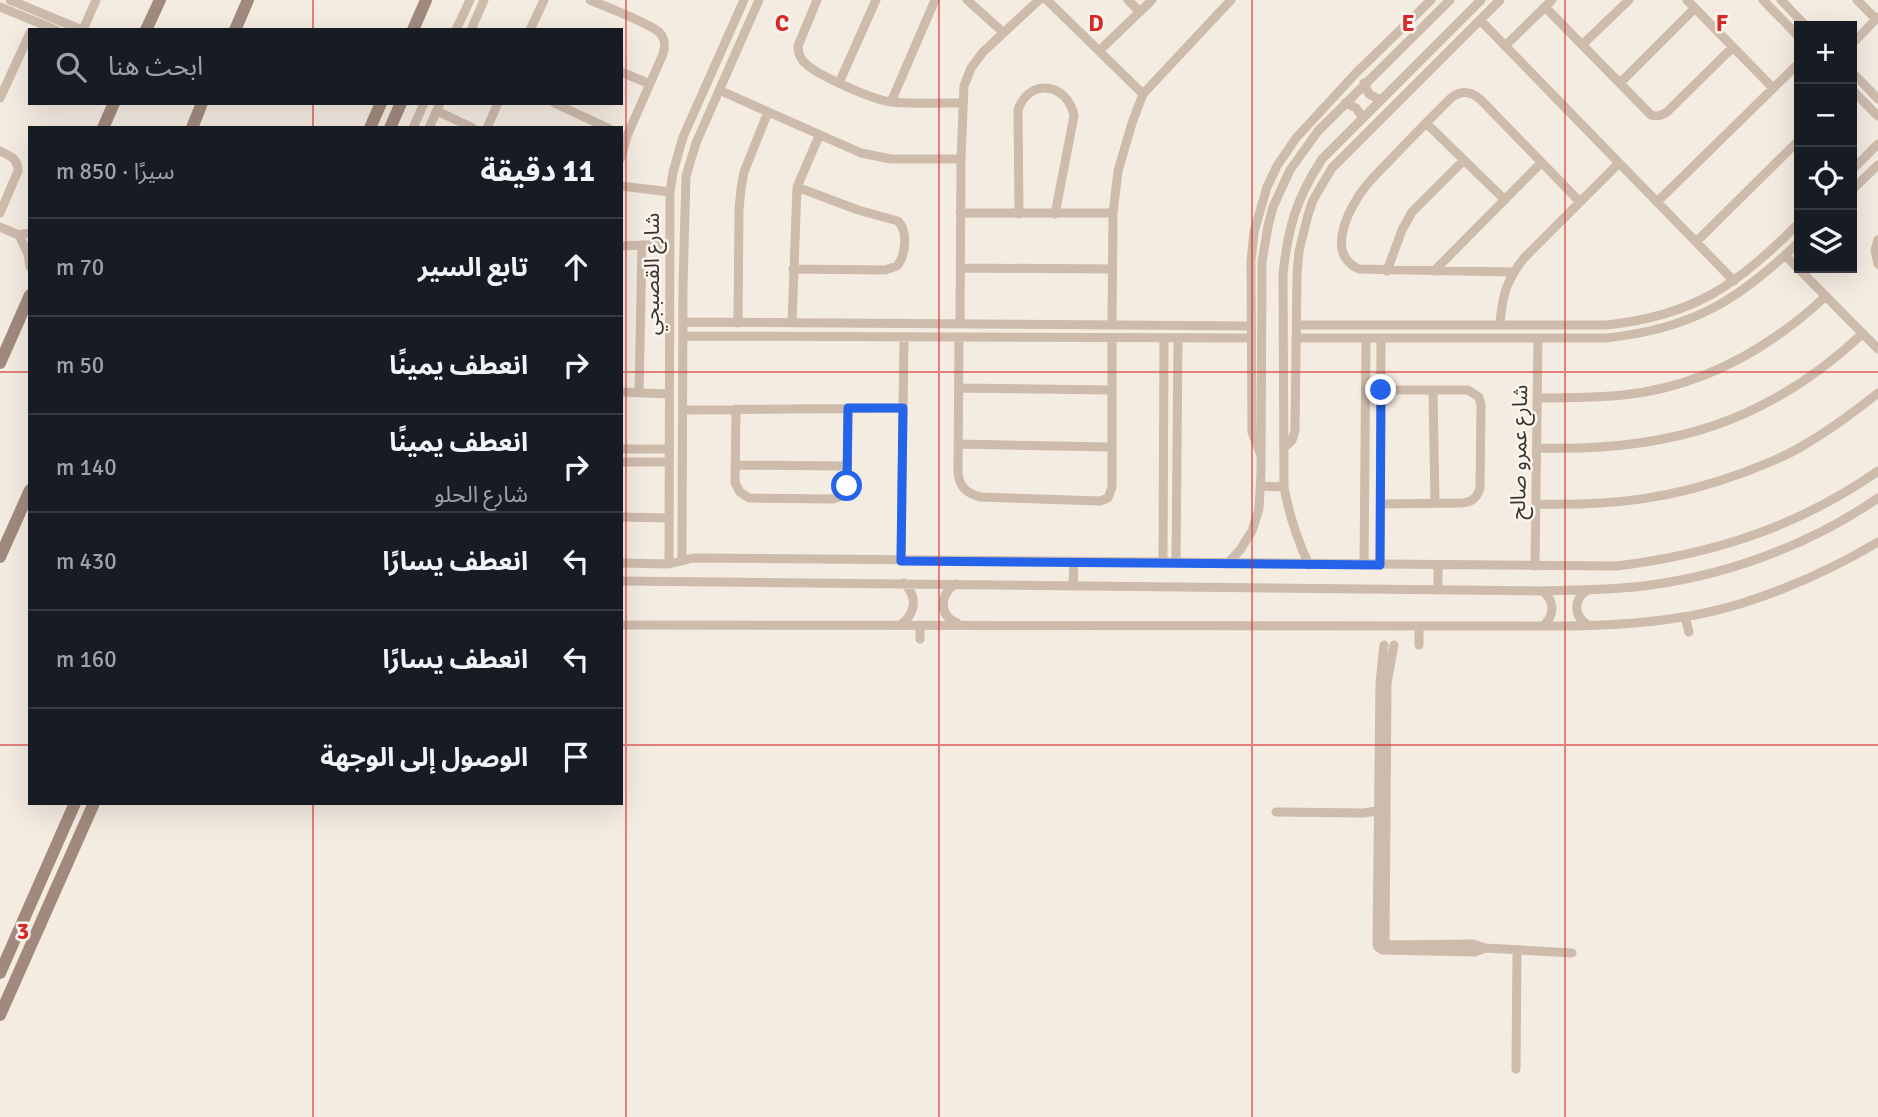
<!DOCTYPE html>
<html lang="ar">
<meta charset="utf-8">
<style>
:root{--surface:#171b24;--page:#20242c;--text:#f1f3f6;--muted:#9ea1a6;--line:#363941}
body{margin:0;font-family:Signika,"Noto Sans Arabic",sans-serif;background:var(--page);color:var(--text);direction:rtl}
.controls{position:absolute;right:21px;top:21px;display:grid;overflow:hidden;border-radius:0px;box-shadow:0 7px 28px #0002}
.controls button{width:63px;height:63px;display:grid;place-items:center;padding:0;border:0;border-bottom:2px solid var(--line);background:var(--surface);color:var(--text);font:35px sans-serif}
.stop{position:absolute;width:21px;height:21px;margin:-16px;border:5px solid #2563eb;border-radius:50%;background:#fff}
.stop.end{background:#2563eb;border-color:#fff;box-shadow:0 2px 7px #0008}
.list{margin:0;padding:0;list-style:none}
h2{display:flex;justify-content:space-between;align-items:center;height:91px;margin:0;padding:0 28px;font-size:30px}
h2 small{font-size:23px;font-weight:400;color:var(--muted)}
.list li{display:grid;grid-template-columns:46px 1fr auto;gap:21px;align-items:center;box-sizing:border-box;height:98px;padding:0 28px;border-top:2px solid var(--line)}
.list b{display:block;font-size:26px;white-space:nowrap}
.list p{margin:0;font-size:23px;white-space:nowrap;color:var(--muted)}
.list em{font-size:23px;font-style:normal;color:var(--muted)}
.icon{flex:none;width:38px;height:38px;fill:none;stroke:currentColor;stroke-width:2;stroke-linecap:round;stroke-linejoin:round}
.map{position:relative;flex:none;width:1878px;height:1117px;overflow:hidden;direction:ltr}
.search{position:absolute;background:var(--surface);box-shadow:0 7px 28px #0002;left:28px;top:28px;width:595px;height:77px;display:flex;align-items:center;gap:18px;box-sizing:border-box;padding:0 24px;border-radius:0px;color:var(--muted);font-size:26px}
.panel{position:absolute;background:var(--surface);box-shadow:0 7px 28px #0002;left:28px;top:126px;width:595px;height:679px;border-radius:0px;direction:rtl}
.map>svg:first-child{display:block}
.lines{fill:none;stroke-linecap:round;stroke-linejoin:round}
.street{stroke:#cdbbac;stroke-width:9}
.secondary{stroke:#a18a7d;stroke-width:12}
.route{stroke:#2563eb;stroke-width:9}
.grid{fill:none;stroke:#d62828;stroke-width:2;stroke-opacity:0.55}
.labels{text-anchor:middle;stroke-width:5;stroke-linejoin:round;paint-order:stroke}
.street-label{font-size:21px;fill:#3b302b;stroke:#fbf5ee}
.grid-label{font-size:23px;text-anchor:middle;font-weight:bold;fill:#d62828;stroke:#fbf5ee;stroke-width:5;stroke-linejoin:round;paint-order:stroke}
</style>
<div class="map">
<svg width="1878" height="1117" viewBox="0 0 1878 1117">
<rect width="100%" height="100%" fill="#f4ebe1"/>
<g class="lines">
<path class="street" d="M10,0L82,30
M590,0C604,6 652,24 660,33C666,40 665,47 663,54L627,136L621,158
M817,0L798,46C798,52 799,56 803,61C813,74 874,100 891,102C914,104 939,103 962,103
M967,0L1004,33
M1047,0L1143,94
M1128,0L1140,12
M1687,0L1773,88
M1763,0L1799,37
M1781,0L1806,26
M1857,0L1876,19
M0,7L56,30
M1545,7L1651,115C1657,117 1661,116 1667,112L1733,47
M1480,20L1734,281
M83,30L96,0
M456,30L470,0
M471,30L484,0
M530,30L544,0
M1852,44L1878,17
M1582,45L1629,0
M1505,46L1552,0
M1099,51L1152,0
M621,72L650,84
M1852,72L1878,99
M839,83L876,0
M1364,83L1369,94L1380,100
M1620,83L1695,8
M719,90L861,153L891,159H961
M1852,90L1878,116
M0,98L30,33
M891,102L935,0
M554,103L608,128
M1345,103L1356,108L1363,118
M437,111L473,128
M1426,123L1505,200
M413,128L424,103
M429,128L440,103
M487,128L498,103
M0,151C10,156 18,158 18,171L0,213
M1852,170L1878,144
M621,186L670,192
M1852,190L1878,165
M1657,202L1799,63
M960,213H1113
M1019,214L1018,110C1029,77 1068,83 1074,116L1055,214
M0,227L19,235L30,233
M19,235L28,254L30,267
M1878,240L1875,250L1878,264
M1696,242L1799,140
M621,246L670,244
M1785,255L1878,349
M960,268L1112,269
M793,269L885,270L897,266C906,255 908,231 898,221L858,210L797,187
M1387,271L1402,230L1412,212L1464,160
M1434,271L1541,163
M1512,272L1359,269C1327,255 1346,215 1360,194C1369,180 1382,169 1393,157C1412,137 1431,118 1451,98C1461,90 1470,91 1480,99L1580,202
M683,322L1250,326
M738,323L739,209L741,189L744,172L768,112
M792,323L797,187L819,136
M960,324L961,159L964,86L971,68L983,52L1039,0
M1112,325L1113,213L1118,171L1132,123L1143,94L1231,0
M1296,325H1606C1695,316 1738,284 1799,223
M1500,325C1502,296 1506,281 1524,258L1619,163
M683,336L1250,338
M959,337L958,472C959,486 966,494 981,497L1100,501L1108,498L1112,487V338
M1296,338H1606C1692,329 1739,300 1799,242
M959,388L1112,390
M1433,390L1435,503
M621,392L669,394
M639,393L642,245
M1537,398C1566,398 1595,398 1623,395C1701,387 1769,349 1826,296
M736,409L735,483L740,492L749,498L833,499L842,496L847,486L848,408
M683,410L903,408
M958,444L1112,447
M1284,448L1292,440L1295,431L1297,275L1299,251L1308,215L1313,200L1332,168L1500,0
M1537,448C1666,452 1767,424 1863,333
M621,449H669
M1260,453L1252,432L1251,261L1254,232L1267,187L1277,166L1296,138L1356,73L1431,0
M621,462H669
M736,465L847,466
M1261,486L1284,487
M1380,504L1462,503C1472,502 1477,498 1480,488L1481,405L1479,397L1468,390H1381
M1536,504C1612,506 1673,499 1745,472C1763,465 1782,458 1799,448C1827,432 1853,413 1878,393
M621,517L669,518
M901,560L904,337
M682,561L683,286L686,176L696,143L759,0
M621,563L669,564L693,558L1617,566C1713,554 1798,527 1878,471
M1163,563L1164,338
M1176,563L1178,338
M669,564L670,192L673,172L683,137L744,0
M1227,564L1240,550L1252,531L1259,509L1261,473L1262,262L1268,226L1273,207L1290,170L1318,131L1450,0
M1309,565C1297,539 1289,515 1284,487L1283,274C1288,228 1296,199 1322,159L1481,0
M1364,565L1366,338
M1380,565L1381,338
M1438,566V589
M1535,566L1538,338
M621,581L1543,591C1573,590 1604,590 1634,587C1720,578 1807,547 1878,498
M955,584C940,595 938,615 957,623
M1073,585L1074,562
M1543,591C1555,602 1555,615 1543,626
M1685,617L1689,632
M621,625L1543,626C1590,626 1636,625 1683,617C1748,607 1821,576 1878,542
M900,625C916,614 918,597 904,583
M920,625V639
M1588,625C1573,616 1573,599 1588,590
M1419,626V645
M1384,645L1380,683L1377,944L1378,947L1382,950L1475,952L1485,948
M1394,645L1387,683L1385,942L1390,945L1473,944L1485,948L1572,953
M1276,812L1363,813L1384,810
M1516,1069L1517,951"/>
<path class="secondary" d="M146,30L160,0
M235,30L248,0
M413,30L426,0
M103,128L114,103
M192,128L202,103
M370,128L381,103
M390,128L401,103
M0,363L30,295
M0,557L30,490
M0,973L75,803
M0,1015L94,803"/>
</g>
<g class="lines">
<path class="route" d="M847,486L848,408H903L901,561L1380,565L1381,390"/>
</g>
<path class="grid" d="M313,0V30M626,0V1117M939,0V1117M1252,0V1117M1565,0V1117M313,103V128M0,372H30M621,372H1878M0,745H30M621,745H1878M313,803V1117"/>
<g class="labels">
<g class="street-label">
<text transform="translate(652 274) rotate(-90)" y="7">شارع القصبجي</text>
<text transform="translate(1519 452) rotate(-89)" y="7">شارع عمرو صالح</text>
</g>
</g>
<g class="grid-label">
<text x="782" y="31">C</text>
<text x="1096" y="31">D</text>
<text x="1408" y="31">E</text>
<text x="1722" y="31">F</text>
<text x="23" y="939">3</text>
</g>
</svg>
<div class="controls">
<button>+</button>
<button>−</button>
<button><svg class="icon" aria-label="locate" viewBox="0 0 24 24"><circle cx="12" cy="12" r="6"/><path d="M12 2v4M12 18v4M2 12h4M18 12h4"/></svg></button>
<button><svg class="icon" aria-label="layers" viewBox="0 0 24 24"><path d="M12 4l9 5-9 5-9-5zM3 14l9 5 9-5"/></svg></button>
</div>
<div class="stop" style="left:847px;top:486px"></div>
<div class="stop end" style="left:1381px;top:390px"></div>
<div class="search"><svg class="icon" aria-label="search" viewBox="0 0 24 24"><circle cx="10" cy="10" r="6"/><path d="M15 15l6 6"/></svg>ابحث هنا</div>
<section class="panel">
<h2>11 دقيقة<small>سيرًا · 850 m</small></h2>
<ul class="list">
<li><svg class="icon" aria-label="ahead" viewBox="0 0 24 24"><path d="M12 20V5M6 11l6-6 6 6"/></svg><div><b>تابع السير</b></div><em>70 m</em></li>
<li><svg class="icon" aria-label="right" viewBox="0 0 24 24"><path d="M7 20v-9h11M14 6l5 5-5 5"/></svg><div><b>انعطف يمينًا</b></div><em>50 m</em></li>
<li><svg class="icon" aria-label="right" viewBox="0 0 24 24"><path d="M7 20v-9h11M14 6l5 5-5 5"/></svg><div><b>انعطف يمينًا</b><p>شارع الحلو</p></div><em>140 m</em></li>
<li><svg class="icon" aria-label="left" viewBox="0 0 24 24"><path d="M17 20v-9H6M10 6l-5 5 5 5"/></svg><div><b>انعطف يسارًا</b></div><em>430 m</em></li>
<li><svg class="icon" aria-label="left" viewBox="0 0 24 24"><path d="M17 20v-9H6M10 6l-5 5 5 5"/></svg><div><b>انعطف يسارًا</b></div><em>160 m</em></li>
<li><svg class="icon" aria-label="arrive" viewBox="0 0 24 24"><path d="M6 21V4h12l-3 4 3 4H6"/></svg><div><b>الوصول إلى الوجهة</b></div></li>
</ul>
</section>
</div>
